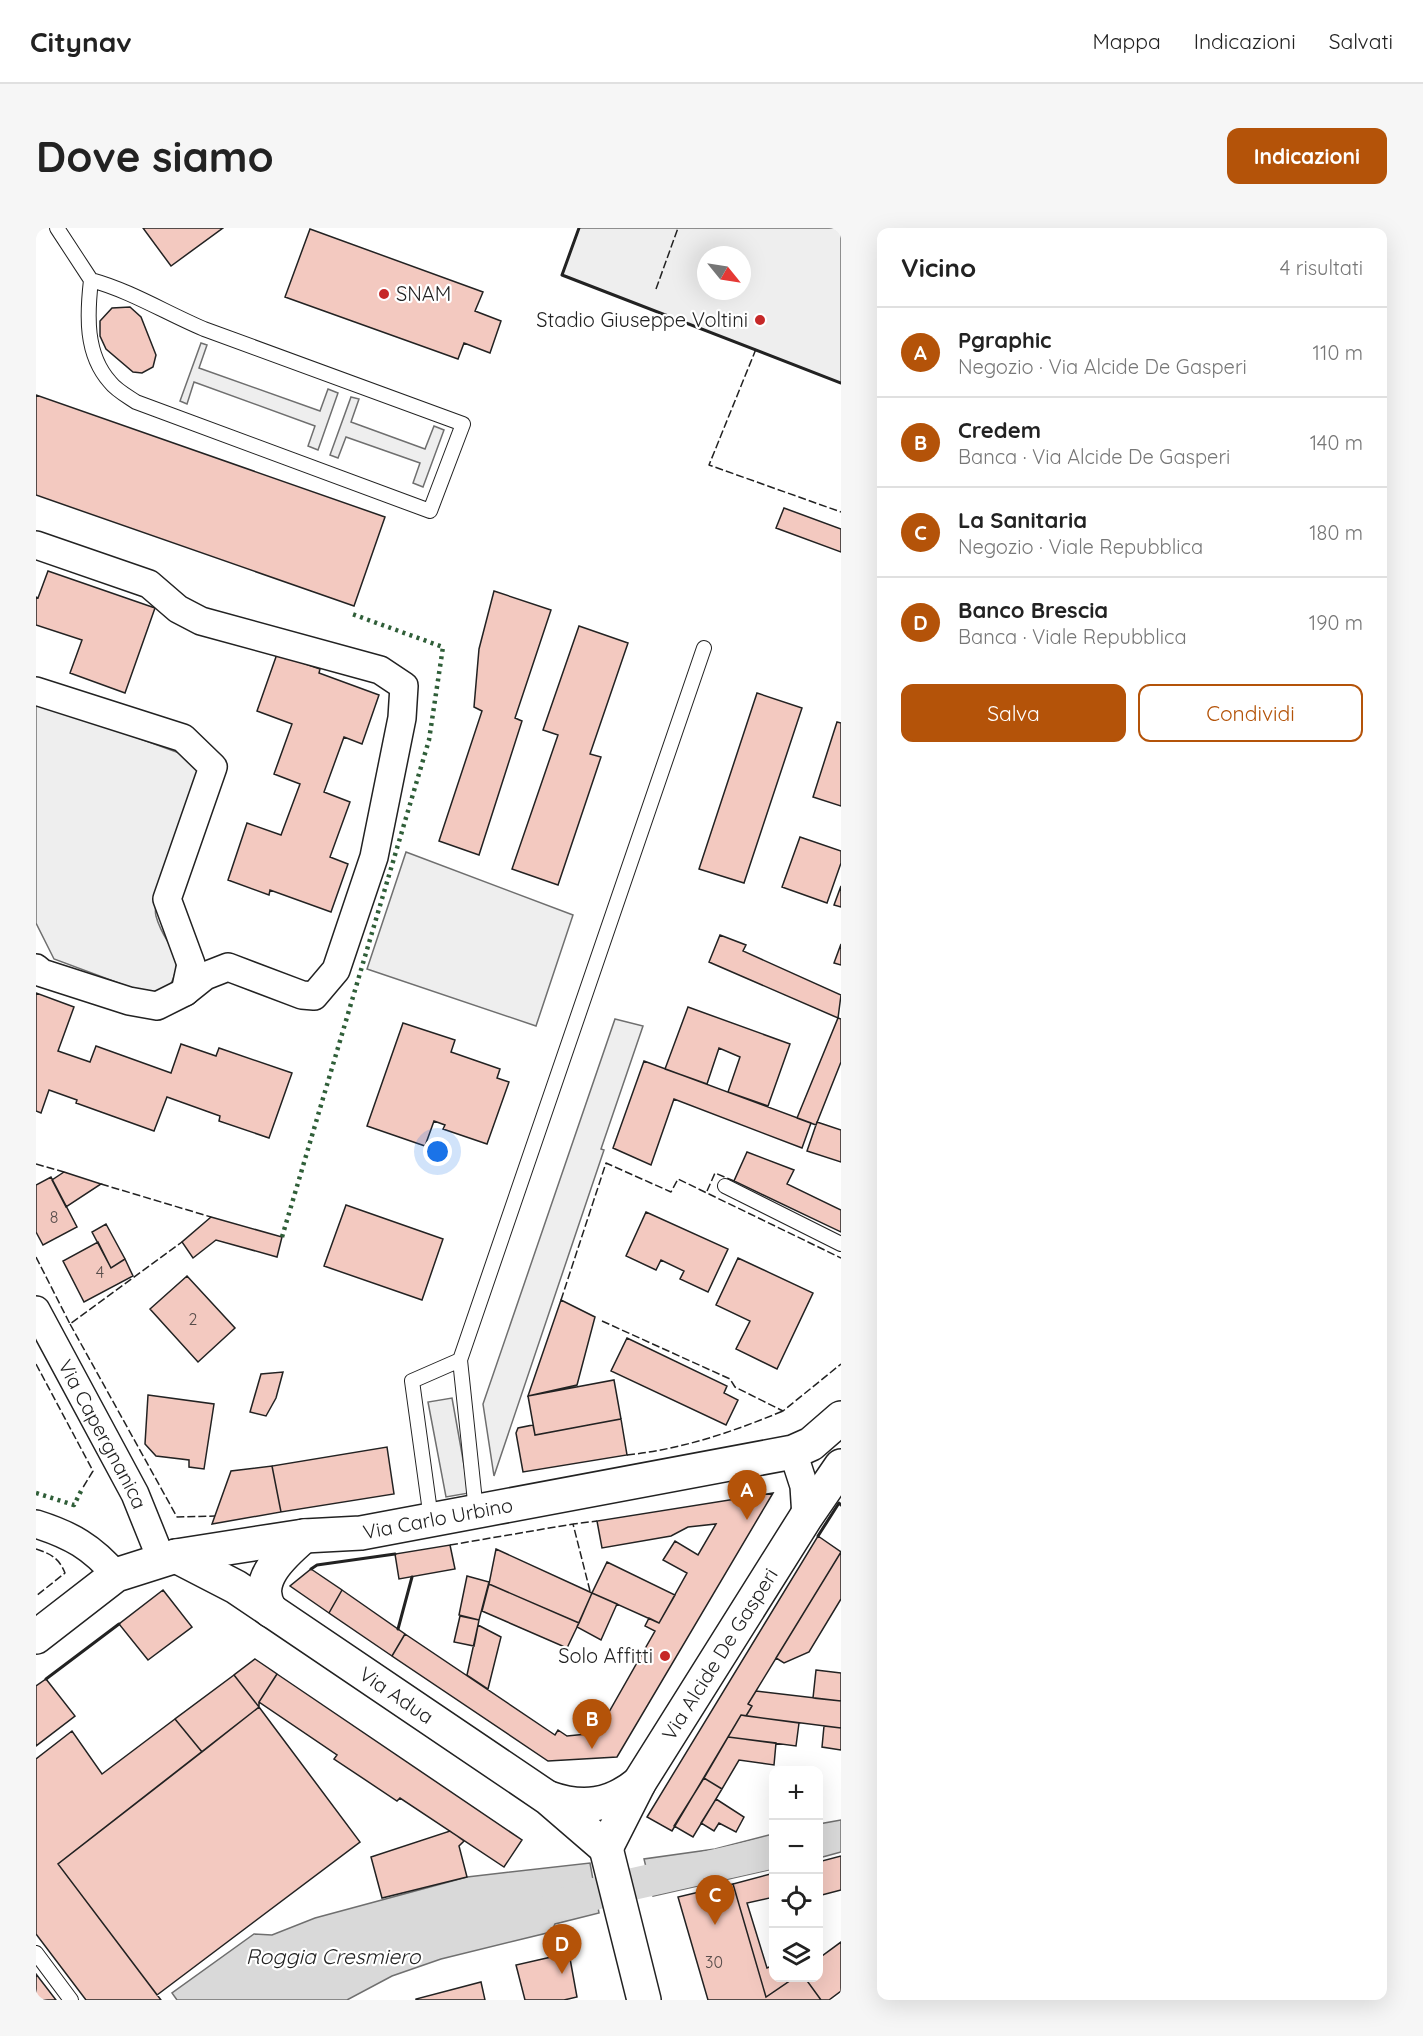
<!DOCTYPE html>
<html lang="it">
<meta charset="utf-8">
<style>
:root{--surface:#fff;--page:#f6f6f6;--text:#222;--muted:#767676;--line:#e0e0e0;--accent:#b45309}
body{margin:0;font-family:Quicksand,sans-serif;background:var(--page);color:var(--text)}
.controls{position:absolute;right:18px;bottom:18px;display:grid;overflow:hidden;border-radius:12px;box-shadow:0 6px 24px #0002}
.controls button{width:54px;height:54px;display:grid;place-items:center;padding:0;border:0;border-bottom:2px solid var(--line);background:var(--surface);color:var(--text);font:30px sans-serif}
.compass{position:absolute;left:661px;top:18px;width:54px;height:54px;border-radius:50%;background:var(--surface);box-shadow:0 6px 24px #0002;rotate:120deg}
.you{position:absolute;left:402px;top:924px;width:21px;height:21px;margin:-15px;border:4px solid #fff;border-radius:50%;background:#1a73e8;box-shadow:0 0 0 9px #1a73e833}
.badge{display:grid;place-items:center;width:39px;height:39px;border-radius:50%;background:var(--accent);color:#fff;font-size:20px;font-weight:700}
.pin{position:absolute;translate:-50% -50px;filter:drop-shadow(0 2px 3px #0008)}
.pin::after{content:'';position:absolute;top:32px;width:21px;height:18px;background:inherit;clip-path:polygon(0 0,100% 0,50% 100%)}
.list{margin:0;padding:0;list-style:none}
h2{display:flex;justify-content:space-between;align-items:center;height:78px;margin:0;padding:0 24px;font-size:26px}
h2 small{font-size:20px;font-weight:400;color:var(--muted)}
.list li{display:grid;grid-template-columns:39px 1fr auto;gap:18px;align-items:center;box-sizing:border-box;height:90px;padding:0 24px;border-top:2px solid var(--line)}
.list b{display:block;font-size:22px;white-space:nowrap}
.list p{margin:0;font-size:20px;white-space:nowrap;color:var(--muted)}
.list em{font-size:20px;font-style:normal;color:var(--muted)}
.actions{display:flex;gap:12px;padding:18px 24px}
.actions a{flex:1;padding:14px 0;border:2px solid var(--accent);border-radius:12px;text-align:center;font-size:21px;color:var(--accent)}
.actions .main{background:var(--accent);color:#fff}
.icon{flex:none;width:33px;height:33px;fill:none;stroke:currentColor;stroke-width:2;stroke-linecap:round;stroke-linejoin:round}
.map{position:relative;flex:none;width:805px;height:1772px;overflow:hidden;border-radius:12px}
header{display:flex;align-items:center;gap:36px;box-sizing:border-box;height:84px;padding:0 30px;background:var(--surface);border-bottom:2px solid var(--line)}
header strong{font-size:28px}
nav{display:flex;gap:33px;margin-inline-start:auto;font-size:21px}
.intro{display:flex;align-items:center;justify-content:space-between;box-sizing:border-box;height:144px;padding:0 36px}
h1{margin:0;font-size:42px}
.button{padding:15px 27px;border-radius:12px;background:var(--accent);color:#fff;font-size:21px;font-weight:700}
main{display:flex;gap:36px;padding:0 36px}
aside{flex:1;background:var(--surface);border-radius:12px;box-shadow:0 6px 24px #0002}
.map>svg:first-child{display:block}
.green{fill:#eee;stroke:#6f6f6f;stroke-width:1.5;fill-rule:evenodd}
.parking{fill:#ededed;stroke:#6f6f6f;stroke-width:1.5}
.water{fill:#d9d9d9;stroke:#6f6f6f;stroke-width:1.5}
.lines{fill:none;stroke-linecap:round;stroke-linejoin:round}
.canal{stroke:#d9d9d9;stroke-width:32}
.building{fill:#f3c9c0;stroke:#222;stroke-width:1.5}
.service-casing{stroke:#222;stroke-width:16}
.minor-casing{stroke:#222;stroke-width:30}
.tertiary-casing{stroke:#222;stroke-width:36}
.service{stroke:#fff;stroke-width:14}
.minor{stroke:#fff;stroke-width:27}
.tertiary{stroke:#fff;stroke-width:33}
.hedge{stroke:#2f5e38;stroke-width:4.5;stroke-dasharray:3 4.5;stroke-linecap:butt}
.fence{stroke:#222;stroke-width:1.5;stroke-dasharray:8 3;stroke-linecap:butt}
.wall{stroke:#222;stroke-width:3}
.poi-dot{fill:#c62828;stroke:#fff;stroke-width:2}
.labels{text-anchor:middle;stroke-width:4.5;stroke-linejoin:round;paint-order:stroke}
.number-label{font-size:16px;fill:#564c4a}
.poi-label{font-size:20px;fill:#222;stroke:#fff;text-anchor:end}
.street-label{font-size:20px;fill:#222;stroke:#fff}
.water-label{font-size:21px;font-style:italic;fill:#222;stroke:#fff}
</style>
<header>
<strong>Citynav</strong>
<nav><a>Mappa</a><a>Indicazioni</a><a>Salvati</a></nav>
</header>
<div class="intro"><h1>Dove siamo</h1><a class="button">Indicazioni</a></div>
<main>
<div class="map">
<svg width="805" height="1772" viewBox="0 0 805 1772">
<rect width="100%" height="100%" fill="#fff"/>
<path class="green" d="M543,0H805V155L526,47ZM670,27H706V63H670Z
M165,115L171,117L163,140L284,183L292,161L302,165L282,222L272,218L279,198L158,154L151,176L144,173Z
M315,169L323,171L315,194L389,221L398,198L408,202L387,259L377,255L384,235L310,209L302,230L294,227Z
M0,473L157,530L166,542L121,669C121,674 118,682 120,688C129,722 154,724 131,763L112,766L18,731L0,695Z
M370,624L537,687L500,798L331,741Z
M579,791L607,798L565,921L568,922L458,1248L447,1176Z"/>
<path class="parking" d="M416,1170L433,1265L410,1269L392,1174Z"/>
<path class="water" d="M805,1592V1624L783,1630V1596Z
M737,1606V1641L617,1668L608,1631L679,1621Z
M554,1635L563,1685L519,1696L515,1704L405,1731L356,1748L311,1772H141L136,1765L218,1706L236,1707L279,1690L431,1649Z"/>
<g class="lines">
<path class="canal" d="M520,1678L575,1661L738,1624"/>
</g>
<path class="building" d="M107,0H187L135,38Z
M274,1L447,64L439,83L465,93L454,125L428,115L422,131L249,69Z
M94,79L105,89L120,127L117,139L106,145L97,144L70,121L64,108V93L76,80Z
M0,167L349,289L318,378L0,267Z
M748,280L805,301V324L740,300Z
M12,343L119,380L89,465L34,445L46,412L0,397V369L2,370Z
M458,363L515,382L479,490L486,493L443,627L403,613L446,483L438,479L443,421Z
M543,398L592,415L554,526L565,529L522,657L476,641L522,507L507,502Z
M241,426L284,441L283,445L343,467L326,516L308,509L288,564L314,574L294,629L312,636L295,684L234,662L233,667L192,652L211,595L245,607L264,556L238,546L256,496L221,483Z
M721,465L766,480L708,655L663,641Z
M801,494L805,495V578L777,569Z
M764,609L805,623V635L791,675L746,659Z
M805,658V679L798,677Z
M684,707L710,717L707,723L805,767L802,790L673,734Z
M805,716V737L798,735Z
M0,765L38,779L22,823L54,834L60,818L135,845L145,816L180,828L183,820L256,845L233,910L183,893L184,888L131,869L118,903L40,875L41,872L13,862L5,885L0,883Z
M652,779L754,816L732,878L692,864L704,829L683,820L671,856L629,841Z
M802,790L805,791V834L780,897L761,890Z
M367,795L419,812L415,824L464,841L461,850L473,854L451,916L407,901L409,897L398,893L389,918L331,898Z
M608,833L775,895L766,920L638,871L615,937L577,920Z
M781,894L805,902V934L771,923Z
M711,924L758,942L751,956L805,982V1004L698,953Z
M28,944L65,956L30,979L16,952Z
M15,949L41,999L7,1017L0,1004V957Z
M310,977L407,1011L386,1072L288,1038Z
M610,984L692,1021L672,1064L644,1051L648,1043L625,1032L620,1042L590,1028Z
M175,989L246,1009L241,1029L180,1012L157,1030L146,1014Z
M70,996L89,1031L75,1040L56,1004Z
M62,1014L75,1040L89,1031L97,1048L48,1074L27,1033Z
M702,1030L777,1065L741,1141L700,1121L714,1093L680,1077Z
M151,1048L199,1100L162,1134L114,1081Z
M525,1072L559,1089L541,1157L492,1168Z
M591,1110L691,1158L688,1165L702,1172L690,1197L575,1143Z
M247,1144L240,1170L230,1188L214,1184L225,1146Z
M578,1152L585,1191L499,1207L492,1168Z
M112,1167L178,1176L168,1241L153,1239V1232L120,1228L109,1216Z
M585,1191L591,1227L487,1244L480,1205L482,1200L497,1197L499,1207Z
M351,1219L358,1266L245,1284L236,1238Z
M236,1238L245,1284L176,1296L195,1243Z
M737,1265L581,1529L512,1533L356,1428L369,1406L519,1507L522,1502L531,1508L561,1505L619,1403L609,1398L613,1390L623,1395L651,1345L627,1332L639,1313L662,1327L680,1296L652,1299L635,1308L566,1320L561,1293Z
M782,1308L805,1324L712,1476L716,1478L710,1488L705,1487L636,1603L611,1589Z
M414,1317L419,1341L363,1351L359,1326Z
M460,1321L556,1365L543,1395L453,1356Z
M805,1324V1371L773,1424L748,1435L740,1430Z
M571,1334L639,1367L623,1395L556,1365Z
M275,1341L306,1362L293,1385L254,1358Z
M431,1348L453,1354L443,1392L423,1387Z
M453,1356L543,1395L531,1420L446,1383Z
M127,1362L156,1399L112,1432L83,1396Z
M306,1362L369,1406L356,1428L293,1385Z
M556,1365L581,1376L565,1412L541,1399Z
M424,1388L443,1392L438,1418L418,1414Z
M442,1397L465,1409L452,1461L431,1447Z
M219,1431L241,1446L223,1474V1479L198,1447Z
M780,1442L805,1445V1473L777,1470Z
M241,1446L486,1612L468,1639L364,1570L361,1573L298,1531L301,1527L223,1474Z
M198,1447L223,1479L166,1524L139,1491Z
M10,1451L39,1488L0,1518V1458Z
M720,1463L805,1473V1500L710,1488L716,1478L712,1476Z
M223,1479L324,1614L121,1767L22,1636Z
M705,1487L763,1495L760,1518L692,1509Z
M139,1491L166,1524L22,1636L125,1772H50L0,1706V1531L36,1503L66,1546Z
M788,1498L805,1500V1522L786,1519Z
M692,1509L740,1515L738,1537L703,1532L686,1561L668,1550Z
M668,1550L686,1561L657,1609L638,1598Z
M680,1571L708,1589L700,1604L683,1595L678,1603L665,1595Z
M414,1603L428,1613L423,1618L431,1649L346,1670L335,1629Z
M805,1628V1662L782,1668V1634Z
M738,1645V1669L711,1675L731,1740L738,1737V1750H758L730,1769L697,1656Z
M697,1656L730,1769L758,1750H769L785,1772H672L642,1669Z
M805,1714V1763L793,1772H785L769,1750H782V1731Z
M533,1725L541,1769L528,1772H489L480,1737Z
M0,1746L20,1772H0Z
M445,1754L449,1772H380V1771Z"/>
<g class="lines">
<defs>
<path id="service" d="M21,0L55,52
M55,52C95,63 130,85 168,101L427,196L394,283L100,174C91,168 80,162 74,154C49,126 51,87 55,52Z
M689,958L805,1016
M440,1283L424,1132L668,420
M395,1291L376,1153L424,1132
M0,1725L35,1772"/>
<g id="minor">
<path d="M0,317L113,356L142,381L165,393L344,442L368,458L366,490L338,629L300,742L278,768L266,767L192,739L169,748L149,764L121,778L93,773L6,745L0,740"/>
<path d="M0,463L147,510L177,539L131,671L155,736L149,764"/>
<path id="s1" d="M0,1082L99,1266L126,1333"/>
<path d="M757,1224L768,1258L770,1289"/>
<path d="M0,1296C35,1307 56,1319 80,1347"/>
</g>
<g id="tertiary">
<path id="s2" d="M140,1328L200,1359L512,1570L570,1620"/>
<path d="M235,1383C215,1354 246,1327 268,1308"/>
<path id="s3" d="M0,1409L80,1347L140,1328L268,1308L325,1305L757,1224L775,1216L805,1190"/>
<path d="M513,1570C547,1582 575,1578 603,1555"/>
<path id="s4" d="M570,1620L603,1555L770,1289L805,1238"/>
<path d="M570,1620L608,1772"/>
</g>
</defs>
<use href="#service" class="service-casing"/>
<use href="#minor" class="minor-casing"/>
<use href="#tertiary" class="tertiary-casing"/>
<use href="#service" class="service"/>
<use href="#minor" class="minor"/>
<use href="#tertiary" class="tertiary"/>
<path class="hedge" d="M246,1009L393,512L407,419L316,386
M0,1265L38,1277L46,1261"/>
<path class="fence" d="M620,61L642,0
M720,121L673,237L805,284
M0,936L28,944
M65,956L175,989
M671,963L679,945L698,953
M0,1029L34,1096L146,1014
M525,1072L570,935L635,964L642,951L805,1030
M566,1093L694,1151L699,1159L747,1183L805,1136
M34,1096L141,1289L179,1288
M0,1136L57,1243L46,1261
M591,1227C647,1221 696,1204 747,1183
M414,1317L537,1296
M0,1321C15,1326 23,1330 29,1345L0,1368
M554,1363L537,1296L561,1293"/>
<path class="wall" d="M543,0L526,47L805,155
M782,1308L803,1275L805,1277
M275,1341L281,1337L359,1326
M362,1401L376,1349
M10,1451L83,1396"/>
</g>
<g class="poi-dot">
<circle cx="348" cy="66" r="6"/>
<circle cx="724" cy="92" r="6"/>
<circle cx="629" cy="1428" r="6"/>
</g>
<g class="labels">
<g class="number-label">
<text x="18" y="995">8</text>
<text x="64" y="1050">4</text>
<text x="157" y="1097">2</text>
<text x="678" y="1740">30</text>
</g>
<g class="poi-label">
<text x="360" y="73" text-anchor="start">SNAM</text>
<text x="712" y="99">Stadio Giuseppe Voltini</text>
<text x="617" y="1435">Solo Affitti</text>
</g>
<g class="street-label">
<text dy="7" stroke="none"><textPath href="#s1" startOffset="141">Via Capergnanica</textPath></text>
<text dy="7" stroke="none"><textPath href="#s3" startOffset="429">Via Carlo Urbino</textPath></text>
<text dy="7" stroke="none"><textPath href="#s4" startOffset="225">Via Alcide De Gasperi</textPath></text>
<text dy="7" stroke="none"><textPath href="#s2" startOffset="261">Via Adua</textPath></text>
</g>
<g class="water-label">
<text x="297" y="1736">Roggia Cresmiero</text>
</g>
</g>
</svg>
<div class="controls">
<button>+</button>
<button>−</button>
<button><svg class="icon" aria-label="locate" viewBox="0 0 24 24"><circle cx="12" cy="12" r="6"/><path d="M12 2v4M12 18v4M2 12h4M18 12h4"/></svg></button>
<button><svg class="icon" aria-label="layers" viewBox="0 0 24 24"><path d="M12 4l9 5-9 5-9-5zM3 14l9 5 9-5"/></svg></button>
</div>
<svg class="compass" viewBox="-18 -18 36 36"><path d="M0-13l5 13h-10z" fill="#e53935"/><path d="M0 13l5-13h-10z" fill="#767676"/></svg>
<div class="you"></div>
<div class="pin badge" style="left:711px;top:1292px">A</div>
<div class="pin badge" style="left:556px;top:1521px">B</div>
<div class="pin badge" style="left:679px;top:1697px">C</div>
<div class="pin badge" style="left:526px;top:1746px">D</div>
</div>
<aside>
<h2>Vicino<small>4 risultati</small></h2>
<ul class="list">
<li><span class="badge">A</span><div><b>Pgraphic</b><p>Negozio · Via Alcide De Gasperi</p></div><em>110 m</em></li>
<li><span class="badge">B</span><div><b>Credem</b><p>Banca · Via Alcide De Gasperi</p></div><em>140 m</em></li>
<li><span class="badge">C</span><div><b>La Sanitaria</b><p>Negozio · Viale Repubblica</p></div><em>180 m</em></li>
<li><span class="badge">D</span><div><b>Banco Brescia</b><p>Banca · Viale Repubblica</p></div><em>190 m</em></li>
</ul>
<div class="actions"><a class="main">Salva</a><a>Condividi</a></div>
</aside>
</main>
